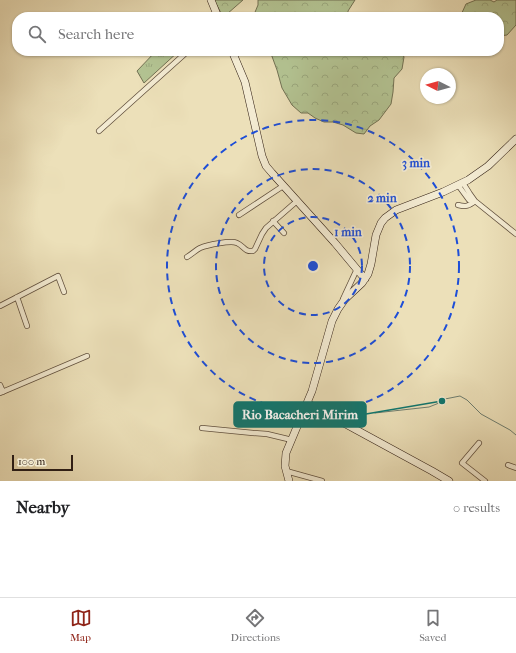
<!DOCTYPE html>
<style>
:root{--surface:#fff;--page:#f6f6f6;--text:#202124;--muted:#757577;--line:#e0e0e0;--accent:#8f2418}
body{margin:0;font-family:"IM FELL French Canon",serif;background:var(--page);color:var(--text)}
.compass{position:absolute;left:420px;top:68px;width:36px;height:36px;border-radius:50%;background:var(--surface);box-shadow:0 1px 3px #0004;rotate:276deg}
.scale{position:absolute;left:12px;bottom:10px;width:61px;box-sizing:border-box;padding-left:4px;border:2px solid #311f14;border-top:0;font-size:11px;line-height:14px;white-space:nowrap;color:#311f14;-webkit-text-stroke:3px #f3ebd2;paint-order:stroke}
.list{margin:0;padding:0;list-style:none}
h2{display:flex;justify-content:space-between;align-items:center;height:52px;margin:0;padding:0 16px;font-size:17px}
h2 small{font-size:13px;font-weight:400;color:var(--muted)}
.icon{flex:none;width:22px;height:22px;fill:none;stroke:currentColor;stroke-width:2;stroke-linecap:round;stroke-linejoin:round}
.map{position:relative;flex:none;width:516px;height:481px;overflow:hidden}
.search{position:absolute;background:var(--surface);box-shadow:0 1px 3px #0004;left:12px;right:12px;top:12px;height:44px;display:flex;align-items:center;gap:10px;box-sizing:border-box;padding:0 14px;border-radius:16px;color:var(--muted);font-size:15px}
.sheet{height:116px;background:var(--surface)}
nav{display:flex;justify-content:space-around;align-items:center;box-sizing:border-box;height:56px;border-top:1px solid var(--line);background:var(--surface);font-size:11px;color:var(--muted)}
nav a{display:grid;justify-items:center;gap:2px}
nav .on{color:var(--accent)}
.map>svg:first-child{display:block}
.grass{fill:url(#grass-tufts);stroke:#727153}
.forest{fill:url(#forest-crowns);stroke:#727153}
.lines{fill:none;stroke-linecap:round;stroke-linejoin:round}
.stream{stroke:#6f7e70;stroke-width:1}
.street-casing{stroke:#604f3d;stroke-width:6}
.secondary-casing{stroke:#311f14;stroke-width:8}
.street{stroke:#f3ebd2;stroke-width:4.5}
.secondary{stroke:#f3ebd2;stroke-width:7}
.ring{fill:none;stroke:#1d4ed8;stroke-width:2;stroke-dasharray:7 5}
.centre{fill:#1d4ed8;stroke:#f3ebd2;stroke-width:2}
.ring-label{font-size:12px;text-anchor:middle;font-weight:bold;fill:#1d4ed8;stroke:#f3ebd2;stroke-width:3.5;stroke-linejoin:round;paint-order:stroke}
.leader{fill:none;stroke:#0f766e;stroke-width:1.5}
.callout-dot{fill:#0f766e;stroke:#f3ebd2;stroke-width:1.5}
.callout{fill:#0f766e;stroke:#0f766e;stroke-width:1.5}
.callout-label{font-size:13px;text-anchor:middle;font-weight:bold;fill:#fff}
</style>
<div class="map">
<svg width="516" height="481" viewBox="0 0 516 481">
<defs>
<pattern id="grass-tufts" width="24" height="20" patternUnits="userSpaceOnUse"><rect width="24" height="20" fill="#b3c392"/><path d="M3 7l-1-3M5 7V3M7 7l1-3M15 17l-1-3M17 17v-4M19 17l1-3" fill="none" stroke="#9aa77d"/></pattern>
<pattern id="forest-crowns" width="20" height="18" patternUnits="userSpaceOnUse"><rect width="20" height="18" fill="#b3c392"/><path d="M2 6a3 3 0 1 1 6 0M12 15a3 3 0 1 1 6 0" fill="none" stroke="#9aa77d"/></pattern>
</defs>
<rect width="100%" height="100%" fill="#ece0b9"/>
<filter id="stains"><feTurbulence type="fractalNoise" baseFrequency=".005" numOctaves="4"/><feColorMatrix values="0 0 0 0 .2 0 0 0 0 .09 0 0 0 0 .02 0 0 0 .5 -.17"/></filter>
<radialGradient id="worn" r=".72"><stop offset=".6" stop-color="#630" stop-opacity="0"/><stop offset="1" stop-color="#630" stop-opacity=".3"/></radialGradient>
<path class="grass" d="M156,51H179L144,83L137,71Z"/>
<path class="forest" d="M214,0H243L227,14L221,13Z
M258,0H355L348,11V17H253L258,5Z
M476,0H490L494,2L497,0H516V25L507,35L499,36V17H460L466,4Z
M270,51H401L404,57L402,69L394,78L393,92L391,104L379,120L370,126L364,134L356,133L343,125L333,122H324L315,118L308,113H301L292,105L282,88L277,70Z"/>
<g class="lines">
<path class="stream" d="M375,413L429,407L439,403L445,399L460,396L467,400L481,414L510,430L516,435"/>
<defs>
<path id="street" d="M99,131L188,51
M463,183L470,194L475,201L516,234
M458,185L469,200L475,201
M458,205C466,207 469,206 475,201
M239,215L283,186
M273,221L284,233
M187,257C192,254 196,250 200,248C207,245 231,240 237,243C244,246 244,252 253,251L255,249L262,234L266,228L297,201
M17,297L27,326
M343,299L357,269
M0,306L58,276L64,292
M0,385L3,392
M0,393L87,356
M202,428L253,433L267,434L292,440
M479,443L462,463L485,481
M508,465L516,468
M286,471L322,481"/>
<path id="secondary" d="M211,0L218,17
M232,51L245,82L262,156L266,166L272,173L335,243L365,279
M307,403L432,471L449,481
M289,481L285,466L286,453L312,391L332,321L338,309L345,299L362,283L368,274L371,264L376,235L381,223L385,218L396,210L443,192L468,180L488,166L516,139"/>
</defs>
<use href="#street" class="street-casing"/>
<use href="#secondary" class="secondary-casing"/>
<use href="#street" class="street"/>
<use href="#secondary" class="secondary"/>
</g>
<g class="ring">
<circle cx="313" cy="266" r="49"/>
<circle cx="313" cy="266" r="97"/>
<circle cx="313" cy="266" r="146"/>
</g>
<circle cx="313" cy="266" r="6" class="centre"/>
<g class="ring-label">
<text x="416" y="167">3 min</text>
<text x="382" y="202">2 min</text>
<text x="348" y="236">1 min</text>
</g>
<path class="leader" d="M442 401L366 414"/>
<circle class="callout-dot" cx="442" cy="401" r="4"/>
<rect class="callout" x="234" y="402" width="132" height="25" rx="4"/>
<g class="callout-label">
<text x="300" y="419">Rio Bacacheri Mirim</text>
</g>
<rect width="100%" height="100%" filter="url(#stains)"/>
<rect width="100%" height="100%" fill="url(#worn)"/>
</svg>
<svg class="compass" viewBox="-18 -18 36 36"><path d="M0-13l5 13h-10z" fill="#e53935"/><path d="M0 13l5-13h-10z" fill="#757577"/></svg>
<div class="scale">100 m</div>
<div class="search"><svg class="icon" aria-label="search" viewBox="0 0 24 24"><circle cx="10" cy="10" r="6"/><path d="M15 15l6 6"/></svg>Search here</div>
</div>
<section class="sheet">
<h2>Nearby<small>0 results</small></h2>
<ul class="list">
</ul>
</section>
<nav>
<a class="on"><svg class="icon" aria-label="map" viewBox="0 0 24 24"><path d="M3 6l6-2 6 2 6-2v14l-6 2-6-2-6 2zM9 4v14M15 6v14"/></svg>Map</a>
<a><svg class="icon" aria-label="directions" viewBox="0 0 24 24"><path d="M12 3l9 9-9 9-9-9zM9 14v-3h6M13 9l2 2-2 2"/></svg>Directions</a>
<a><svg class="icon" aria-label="saved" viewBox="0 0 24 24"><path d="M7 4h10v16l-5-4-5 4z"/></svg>Saved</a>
</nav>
